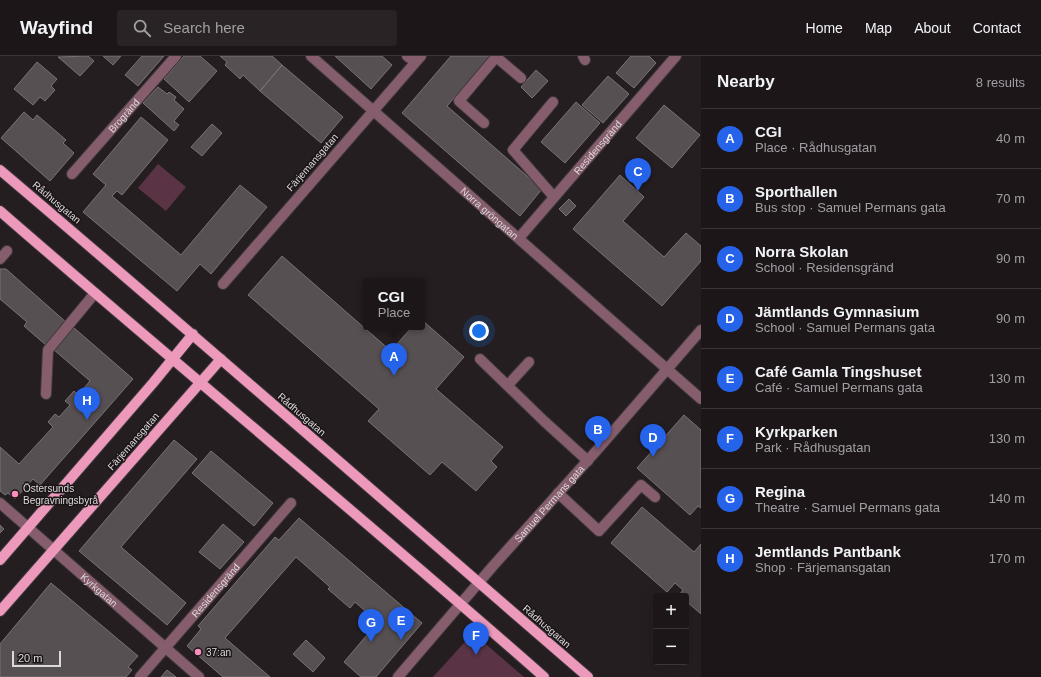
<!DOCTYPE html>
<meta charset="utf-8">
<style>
:root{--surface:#1c1619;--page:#292326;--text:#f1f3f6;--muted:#a09fa2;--line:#3a3538;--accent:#2563eb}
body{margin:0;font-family:Arial,sans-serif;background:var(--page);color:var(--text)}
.controls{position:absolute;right:12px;bottom:12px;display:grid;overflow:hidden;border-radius:4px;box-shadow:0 4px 16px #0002}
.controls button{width:36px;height:36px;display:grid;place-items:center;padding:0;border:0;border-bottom:1px solid var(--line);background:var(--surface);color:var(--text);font:20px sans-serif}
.scale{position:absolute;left:12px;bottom:10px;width:49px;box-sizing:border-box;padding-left:4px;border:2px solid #ddd9da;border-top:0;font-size:11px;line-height:14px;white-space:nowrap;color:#ddd9da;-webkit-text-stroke:3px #1b1517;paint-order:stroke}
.you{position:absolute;left:479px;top:275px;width:14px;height:14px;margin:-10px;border:3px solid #fff;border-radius:50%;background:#1a73e8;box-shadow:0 0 0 6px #1a73e833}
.badge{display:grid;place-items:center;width:26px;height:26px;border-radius:50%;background:var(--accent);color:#fff;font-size:13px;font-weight:700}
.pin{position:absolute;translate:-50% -33px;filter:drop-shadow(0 1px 2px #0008)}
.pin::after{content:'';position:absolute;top:21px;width:14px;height:12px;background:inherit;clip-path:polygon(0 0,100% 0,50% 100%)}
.popup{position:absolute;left:363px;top:222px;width:62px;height:52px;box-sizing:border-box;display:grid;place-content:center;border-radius:4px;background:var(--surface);filter:drop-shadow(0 1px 3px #0005);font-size:13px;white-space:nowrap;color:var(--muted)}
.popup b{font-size:15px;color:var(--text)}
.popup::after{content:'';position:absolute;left:50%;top:100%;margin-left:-8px;border:8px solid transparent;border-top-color:var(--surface)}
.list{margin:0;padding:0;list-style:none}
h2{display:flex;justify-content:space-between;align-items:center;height:52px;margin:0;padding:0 16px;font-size:17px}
h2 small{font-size:13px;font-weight:400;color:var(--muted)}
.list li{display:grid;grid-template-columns:26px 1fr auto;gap:12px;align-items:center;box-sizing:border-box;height:60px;padding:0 16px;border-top:1px solid var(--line)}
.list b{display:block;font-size:15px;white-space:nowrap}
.list p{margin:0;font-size:13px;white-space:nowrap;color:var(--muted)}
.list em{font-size:13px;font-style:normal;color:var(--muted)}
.icon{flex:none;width:22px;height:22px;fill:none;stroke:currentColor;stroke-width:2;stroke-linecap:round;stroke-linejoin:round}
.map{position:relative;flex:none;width:701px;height:621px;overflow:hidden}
header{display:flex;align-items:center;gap:24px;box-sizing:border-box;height:56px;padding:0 20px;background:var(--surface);border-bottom:1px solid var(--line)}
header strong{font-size:19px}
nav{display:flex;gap:22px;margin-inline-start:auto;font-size:14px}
.search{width:280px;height:36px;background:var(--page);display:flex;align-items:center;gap:10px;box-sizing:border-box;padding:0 14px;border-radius:4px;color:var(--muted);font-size:15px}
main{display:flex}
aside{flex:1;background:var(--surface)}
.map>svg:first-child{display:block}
.green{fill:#5a3344}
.building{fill:#575052;stroke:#7a7275}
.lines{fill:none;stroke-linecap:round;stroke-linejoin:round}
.minor-casing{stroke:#3f383b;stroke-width:12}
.major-casing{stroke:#3f383b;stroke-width:12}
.minor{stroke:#855d6d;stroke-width:10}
.major{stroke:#ec99bb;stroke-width:10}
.poi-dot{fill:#fd8ebe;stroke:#1b1517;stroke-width:1.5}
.labels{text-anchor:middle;stroke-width:3;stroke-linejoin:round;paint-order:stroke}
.street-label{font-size:10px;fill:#ddd9da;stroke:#1b1517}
.poi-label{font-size:10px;fill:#ddd9da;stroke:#1b1517;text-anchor:start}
</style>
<header>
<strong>Wayfind</strong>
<div class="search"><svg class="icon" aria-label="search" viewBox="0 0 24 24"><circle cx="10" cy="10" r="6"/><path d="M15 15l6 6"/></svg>Search here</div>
<nav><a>Home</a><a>Map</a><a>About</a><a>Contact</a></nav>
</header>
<main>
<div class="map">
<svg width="701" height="621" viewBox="0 0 701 621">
<rect width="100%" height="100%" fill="#251e21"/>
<path class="green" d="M158,108L186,131L166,155L138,132Z
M473,577L524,621H433Z"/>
<path class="building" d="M88,0L94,5L80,20L58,1Z
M103,0H121L113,9Z
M142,0H164L138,30L125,19Z
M184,0H200L217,15L189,46L164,23Z
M220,0H272L282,9L260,35L243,19L240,23L225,9L227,6Z
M335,0H382L392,9L371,33Z
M451,0H491L447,50L542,133L520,160L402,57Z
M631,0H649L656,7L634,32L616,17Z
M37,6L57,23L51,30L55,34L45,45L40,41L33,49L14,33Z
M282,9L343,61L321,87L260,35Z
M536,14L548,25L532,42L521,31Z
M608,20L629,38L603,67L582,49Z
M158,31L167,38L169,36L176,41L174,44L184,53L174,65L179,69L174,75L143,47Z
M576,46L600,67L565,107L541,86Z
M664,49L700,79L672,112L636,82Z
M24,56L33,64L37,59L66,84L63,87L74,97L50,125L1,82Z
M141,61L168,84L122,139L117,135L112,140L181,199L240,129L267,151L211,218L200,208L177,235L83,156L106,129L93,118Z
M212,68L222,77L202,100L191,91Z
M620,119L644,141L623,165L664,201L686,177L701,190V205L662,250L573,173Z
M569,143L576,150L566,160L559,153Z
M282,200L391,295L412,271H422V264L464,301L436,333L503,391L491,405L497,411L476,435L442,406L430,419L368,365L379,353L248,239Z
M0,213H6L67,267L47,290L24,270L27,266L0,243Z
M73,271L133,323L40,429L33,423L15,443L8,437L5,439L0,435V391L19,408L53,371L48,366L55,358L59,361L70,349L65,345L74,335L78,339L90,325L53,293Z
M684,359L701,374V452L698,450L690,459L637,412Z
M174,384L197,403L121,491L186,547L167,569L79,495Z
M211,395L273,447L254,470L192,417Z
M642,451L694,496L701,488V558L686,545V540L679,539L683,534L675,527L667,536L611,487Z
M299,462L422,567L376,621H361L344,606L378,566L355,546L350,552L328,533L330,531L296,501L225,582L270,621H223L187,590L201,573L198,570L275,481L279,484Z
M223,468L244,486L220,513L199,496Z
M0,469L4,473L0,477Z
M51,527L138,600L128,611L132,614L126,621H0V588Z
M306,584L325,602L313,616L293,598Z
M167,614L176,621H161Z"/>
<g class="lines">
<defs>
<g id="minor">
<path id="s1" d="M311,0L701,343"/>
<path d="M407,0L415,6"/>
<path d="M495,0L521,22"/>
<path d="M583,0L585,4"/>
<path d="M553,46L513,94L554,141"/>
<path d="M484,67L459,45L496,1"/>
<path id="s2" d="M72,118L176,0"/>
<path id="s3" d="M519,182L676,0"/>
<path d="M0,203L7,195"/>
<path d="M223,228L421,0"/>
<path d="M480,303L544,365L588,405"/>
<path d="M508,329L529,306"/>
<path d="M46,338L48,294L95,237"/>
<path d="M558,437L599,475L641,429L655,441"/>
<path id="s4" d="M0,447L199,621"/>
<path id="s5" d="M140,621L291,447"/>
<path id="s6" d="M398,621L493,510L598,393L701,274"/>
</g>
<path id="major" d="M0,114C197,281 392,452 588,621
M0,155C180,312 365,463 544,621
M0,504L153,327L193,278
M0,555L221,303"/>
</defs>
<use href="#minor" class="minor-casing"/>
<use href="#major" class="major-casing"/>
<use href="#minor" class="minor"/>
<use href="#major" class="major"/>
</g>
<g class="poi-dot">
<circle cx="15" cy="438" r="4"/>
<circle cx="198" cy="596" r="4"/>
</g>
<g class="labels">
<g class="street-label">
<text dy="4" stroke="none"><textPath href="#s2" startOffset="78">Brogränd</textPath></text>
<text dy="4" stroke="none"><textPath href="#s3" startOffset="120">Residensgränd</textPath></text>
<text transform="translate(312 106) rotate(-49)" y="4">Färjemansgatan</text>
<text transform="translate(57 146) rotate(40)" y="4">Rådhusgatan</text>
<text dy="4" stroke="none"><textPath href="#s1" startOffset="238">Norra gröngatan</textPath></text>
<text transform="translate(302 358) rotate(41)" y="4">Rådhusgatan</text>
<text transform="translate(133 385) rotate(-49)" y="4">Färjemansgatan</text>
<text dy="4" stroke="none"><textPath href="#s6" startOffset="230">Samuel Permans gata</textPath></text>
<text dy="4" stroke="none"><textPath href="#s4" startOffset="132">Kyrkgatan</textPath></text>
<text dy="4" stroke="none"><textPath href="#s5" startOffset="115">Residensgränd</textPath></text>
<text transform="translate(547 570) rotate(41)" y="4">Rådhusgatan</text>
</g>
<g class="poi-label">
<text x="23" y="436">Östersunds<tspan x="23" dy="12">Begravningsbyrå</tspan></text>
<text x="206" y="600">37:an</text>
</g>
</g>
</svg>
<div class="controls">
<button>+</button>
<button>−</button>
</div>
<div class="scale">20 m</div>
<div class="you"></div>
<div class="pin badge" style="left:394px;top:320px">A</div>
<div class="popup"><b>CGI</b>Place</div>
<div class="pin badge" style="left:598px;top:393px">B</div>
<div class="pin badge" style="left:638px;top:135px">C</div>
<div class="pin badge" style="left:653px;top:401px">D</div>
<div class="pin badge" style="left:401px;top:584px">E</div>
<div class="pin badge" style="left:476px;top:599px">F</div>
<div class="pin badge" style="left:371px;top:586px">G</div>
<div class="pin badge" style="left:87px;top:364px">H</div>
</div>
<aside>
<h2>Nearby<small>8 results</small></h2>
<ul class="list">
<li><span class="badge">A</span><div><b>CGI</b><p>Place · Rådhusgatan</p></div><em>40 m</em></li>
<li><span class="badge">B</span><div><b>Sporthallen</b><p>Bus stop · Samuel Permans gata</p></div><em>70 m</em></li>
<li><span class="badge">C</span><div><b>Norra Skolan</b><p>School · Residensgränd</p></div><em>90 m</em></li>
<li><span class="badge">D</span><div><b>Jämtlands Gymnasium</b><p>School · Samuel Permans gata</p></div><em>90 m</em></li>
<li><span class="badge">E</span><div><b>Café Gamla Tingshuset</b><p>Café · Samuel Permans gata</p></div><em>130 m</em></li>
<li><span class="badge">F</span><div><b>Kyrkparken</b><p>Park · Rådhusgatan</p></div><em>130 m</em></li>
<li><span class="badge">G</span><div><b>Regina</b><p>Theatre · Samuel Permans gata</p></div><em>140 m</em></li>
<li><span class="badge">H</span><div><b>Jemtlands Pantbank</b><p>Shop · Färjemansgatan</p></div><em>170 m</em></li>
</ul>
</aside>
</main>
